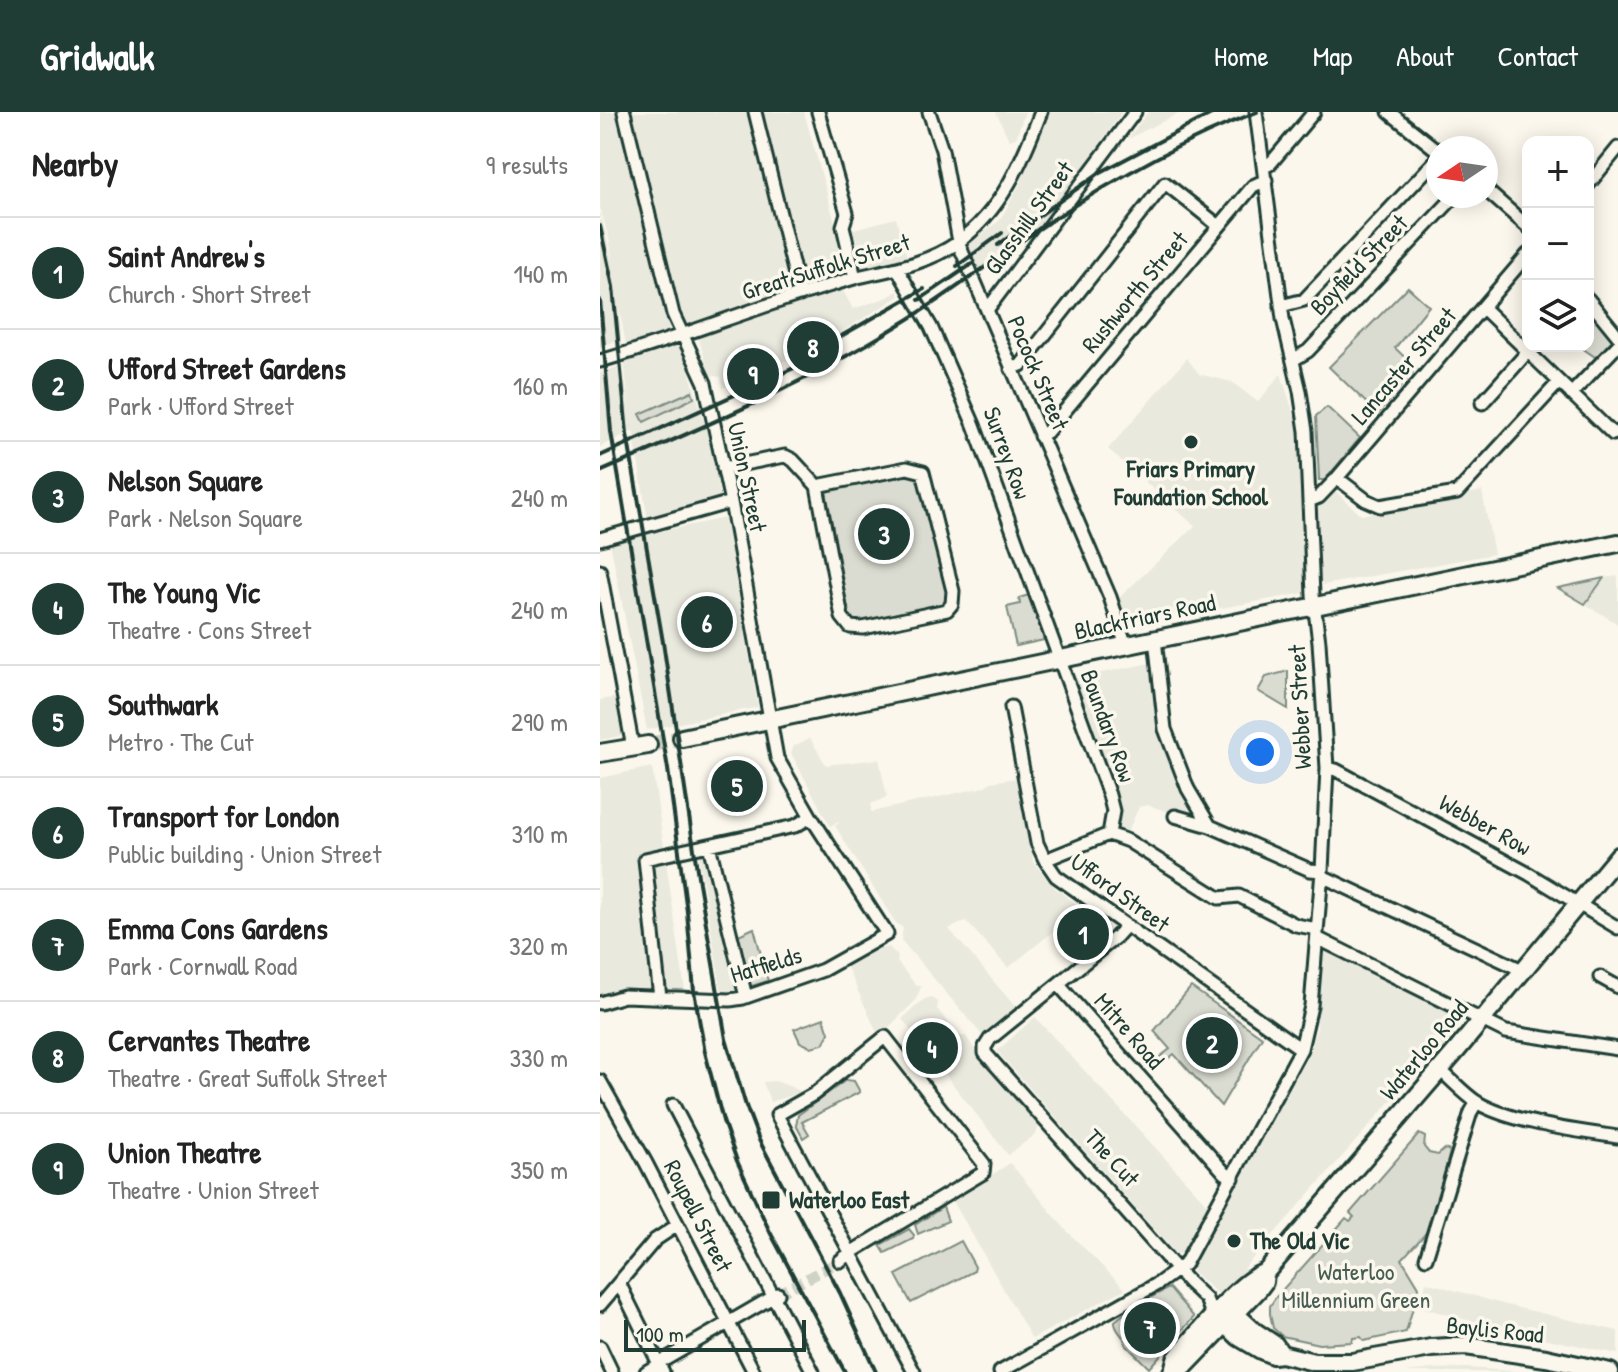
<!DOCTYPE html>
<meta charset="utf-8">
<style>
:root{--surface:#fff;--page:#f2f2f2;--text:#222;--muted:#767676;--line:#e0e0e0;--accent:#1f3d34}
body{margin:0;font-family:"Patrick Hand",sans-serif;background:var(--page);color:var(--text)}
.controls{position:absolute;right:24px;top:24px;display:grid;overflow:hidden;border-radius:16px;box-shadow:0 4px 20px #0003}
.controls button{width:72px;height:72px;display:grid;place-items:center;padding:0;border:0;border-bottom:2px solid var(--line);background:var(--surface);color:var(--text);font:40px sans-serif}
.compass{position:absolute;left:826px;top:24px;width:72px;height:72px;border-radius:50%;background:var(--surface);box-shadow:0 4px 20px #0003;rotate:257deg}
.scale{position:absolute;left:24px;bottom:20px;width:182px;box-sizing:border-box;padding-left:8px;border:4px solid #1f3d34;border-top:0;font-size:22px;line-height:28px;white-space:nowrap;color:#1f3d34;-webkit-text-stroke:6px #fbf7ec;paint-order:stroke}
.you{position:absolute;left:660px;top:640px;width:28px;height:28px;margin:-20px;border:6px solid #fff;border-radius:50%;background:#1a73e8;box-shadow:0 0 0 12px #1a73e833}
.badge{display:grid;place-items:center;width:52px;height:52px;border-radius:50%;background:var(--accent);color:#fff;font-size:26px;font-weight:700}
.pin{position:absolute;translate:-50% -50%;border:4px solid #fff;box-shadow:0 2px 8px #0006}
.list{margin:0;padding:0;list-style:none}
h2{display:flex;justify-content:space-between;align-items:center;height:104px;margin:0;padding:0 32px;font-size:34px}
h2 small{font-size:26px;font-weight:400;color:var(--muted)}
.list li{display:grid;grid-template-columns:52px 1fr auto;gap:24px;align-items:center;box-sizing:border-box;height:112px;padding:0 32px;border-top:2px solid var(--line)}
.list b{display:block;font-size:30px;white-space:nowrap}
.list p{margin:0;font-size:26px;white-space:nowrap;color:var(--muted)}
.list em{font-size:26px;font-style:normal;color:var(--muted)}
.icon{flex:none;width:44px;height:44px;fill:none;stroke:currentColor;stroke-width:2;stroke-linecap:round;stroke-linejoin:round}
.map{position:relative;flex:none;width:1018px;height:1260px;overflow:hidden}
header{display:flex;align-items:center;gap:48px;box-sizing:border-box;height:112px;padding:0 40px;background:var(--accent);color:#fff}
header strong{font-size:38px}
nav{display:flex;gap:44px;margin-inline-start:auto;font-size:28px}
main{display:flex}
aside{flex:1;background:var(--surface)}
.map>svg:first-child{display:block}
.built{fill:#eae9de}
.green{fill:#dbdcd1;stroke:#7d8c82;stroke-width:2}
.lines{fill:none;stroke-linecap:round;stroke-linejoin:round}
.street-tunnel{stroke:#cfd2c7;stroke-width:11;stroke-dasharray:11 5.5;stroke-linecap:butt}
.primary-tunnel{stroke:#cfd2c7;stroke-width:16;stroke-dasharray:16 8;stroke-linecap:butt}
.street-casing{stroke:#1f3d34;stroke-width:17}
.primary-casing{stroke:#1f3d34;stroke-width:22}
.street{stroke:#fbf7ec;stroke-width:11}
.primary{stroke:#fbf7ec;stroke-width:16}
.rail{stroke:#1f3d34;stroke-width:4}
.poi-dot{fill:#1f3d34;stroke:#fbf7ec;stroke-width:3}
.labels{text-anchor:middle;stroke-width:7;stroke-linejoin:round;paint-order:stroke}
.street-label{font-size:24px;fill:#1f3d34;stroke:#fbf7ec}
.poi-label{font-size:24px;font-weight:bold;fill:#1f3d34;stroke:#fbf7ec;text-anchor:start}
.park-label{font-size:24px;fill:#455d53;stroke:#fbf7ec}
</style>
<header>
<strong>Gridwalk</strong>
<nav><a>Home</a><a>Map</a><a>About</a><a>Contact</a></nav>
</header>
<main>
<aside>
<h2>Nearby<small>9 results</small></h2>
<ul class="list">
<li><span class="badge">1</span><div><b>Saint Andrew's</b><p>Church · Short Street</p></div><em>140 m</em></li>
<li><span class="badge">2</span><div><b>Ufford Street Gardens</b><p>Park · Ufford Street</p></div><em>160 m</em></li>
<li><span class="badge">3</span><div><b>Nelson Square</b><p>Park · Nelson Square</p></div><em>240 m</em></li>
<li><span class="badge">4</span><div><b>The Young Vic</b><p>Theatre · Cons Street</p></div><em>240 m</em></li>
<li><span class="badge">5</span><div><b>Southwark</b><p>Metro · The Cut</p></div><em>290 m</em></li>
<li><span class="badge">6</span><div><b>Transport for London</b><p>Public building · Union Street</p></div><em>310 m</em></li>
<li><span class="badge">7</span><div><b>Emma Cons Gardens</b><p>Park · Cornwall Road</p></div><em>320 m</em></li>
<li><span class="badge">8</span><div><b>Cervantes Theatre</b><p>Theatre · Great Suffolk Street</p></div><em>330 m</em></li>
<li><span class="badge">9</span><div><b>Union Theatre</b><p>Theatre · Union Street</p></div><em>350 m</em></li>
</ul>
</aside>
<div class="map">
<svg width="1018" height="1260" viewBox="0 0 1018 1260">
<rect width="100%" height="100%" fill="#fbf7ec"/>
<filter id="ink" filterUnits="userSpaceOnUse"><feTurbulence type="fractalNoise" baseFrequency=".0125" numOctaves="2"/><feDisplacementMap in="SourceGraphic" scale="16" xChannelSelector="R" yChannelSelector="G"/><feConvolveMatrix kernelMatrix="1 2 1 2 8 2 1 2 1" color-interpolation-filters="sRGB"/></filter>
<g filter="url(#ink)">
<path class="built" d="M0,0H16L69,215L68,220L26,234L19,195L21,227L0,235V100L13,151L9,126L0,96Z
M28,0H204L238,121L296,106L307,144L179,182L85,214L78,207Z
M396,0H425L416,26L409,28Z
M451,0H522L489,47L460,101L378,164L366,135L400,108L419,74Z
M548,0H581L528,27Z
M241,175L253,197L288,185L297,179L300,184L233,225L159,262L122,276L121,265L110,263L99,228L106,220Z
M73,231L82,235L108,323L122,393L49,414L33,319L0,335V261L23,253L30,301L24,248Z
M587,246L599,262L632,270L658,290L681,262L702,328L705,481L527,513L519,486L595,414L508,337Z
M733,377L761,403L882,379L894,442L723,473L719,466L715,400Z
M125,406L158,595L47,618L10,430Z
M1018,464V512L985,492L1004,466Z
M551,551L555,555L562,619L596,701L591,707L547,693L539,695L525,725L514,720L472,570L476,566Z
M18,585L25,623L0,628V588Z
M210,626L226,653L279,647L287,685L271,692V700L384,675L391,670L417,666L433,750L455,776L482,796L408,856L366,809L349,817L419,899L396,919L382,923L301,828L303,816L295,810L235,714L241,709L230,714L191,641L194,634Z
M52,655L85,878L16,879L0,885V666Z
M115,739L145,876L129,883L122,881L98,742Z
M289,835L298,844L297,850L316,873H322L315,889L279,925L246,853L280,837Z
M727,836L863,906L864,909L857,917L856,925L845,938H836L644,1156L645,1163L627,1180L618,1182L593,1160L592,1154L711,938L717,915L722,838Z
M331,885L338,891L337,897L360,924H366L382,949L439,1013L436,1022L408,1043L302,907L323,888Z
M435,905L608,1093L592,1123L591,1131L580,1142L575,1141L397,939Z
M175,969L191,975L202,980L170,990L163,970Z
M410,1051L467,1119L525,1177L432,1227L353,1089Z
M826,1170L906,1193L1018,1219V1242L899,1217L820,1195Z
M866,1256L926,1260H806L833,1257Z"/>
<path class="green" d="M808,175L829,194L795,236L816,256L778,302L729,255Z
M988,193L1016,228L998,247L979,234H988Z
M92,279L94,286L44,310L40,302Z
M727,295L760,326L725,368H719L716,304Z
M310,359L322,367L348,488L344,494L260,512L253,510L249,503L226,379L232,375Z
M1004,466L985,492L958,476Z
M429,483L444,528L416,534L407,495L420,492L419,486Z
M688,559V597L658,579L666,565Z
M154,816L168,869L145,876L134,825Z
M591,875L662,925L621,994L574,942L555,957L551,952L570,937L554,919Z
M224,906L229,921L223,932L211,935L200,930L194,917Z
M246,968L254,969L260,980L202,1010L209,1022L203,1026L196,1013L198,1003Z
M819,1022L825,1025L824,1035L829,1041L838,1043L845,1037L850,1039L829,1122L826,1121L802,1147L819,1175L806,1220L764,1229L761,1225L753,1226L752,1230L719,1232L682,1224L673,1216L670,1202V1194L676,1185L746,1106L750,1109L754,1105L750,1101Z
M343,1095L348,1109L318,1122L315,1113Z
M309,1117L314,1123L313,1127L285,1141L280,1133Z
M361,1129L375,1155L374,1159L311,1191L296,1163Z
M569,1176L594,1205L549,1256L526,1233C525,1223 514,1219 515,1209L532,1195Z"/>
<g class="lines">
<path class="street-tunnel" d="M178,1182L240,1149"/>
<path class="primary-tunnel" d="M48,633L82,626"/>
<defs>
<path id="street" d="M155,0L200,183
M218,0L247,101L243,114L255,166
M329,0L342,38L360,135L510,485L526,534
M789,0L838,39
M664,55L670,52L714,0
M988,73L1018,36
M886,78L928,115
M298,158L331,215L374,313L509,683L513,699L509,722
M988,187L1018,224
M681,194L704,188L838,46
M883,196L1013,322L1018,320
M387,198L535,0
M693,248L708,239L855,84
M0,249C68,230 134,203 202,182C219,177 237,171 254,166C291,157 325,153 357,131C402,99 422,49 441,0
M411,257L421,253L565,71L619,114
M971,282L1018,233
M882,291L932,235
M440,324L447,320L653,74L666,68
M123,356L185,344L193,348L217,374L242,505L250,515L263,516L347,498L352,492L353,479L323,360L307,356L217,374
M737,366L766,388L780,394L857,381L959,270
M709,389L719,385L737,366L928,142
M0,427L131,390
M0,459L33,636
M555,527L565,617L588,677L610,714L710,758L722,759
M411,595L437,731L445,748L456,764L701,937
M727,656L736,658L929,762L1018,816
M575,704L610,714
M509,722L528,729L619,786L639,784L696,813L717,817
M109,733L146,885
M445,748L509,722
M722,764L922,858
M526,814L516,825L390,927L385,935V941L589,1171L606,1187L610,1197L616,1203
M717,826L906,920L1018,937
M1000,865L1018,875
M458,872L625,1061L633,1066
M60,886L45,747L195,714L211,705
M0,891L24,884L130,888L143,886L223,858L287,822L211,705L177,646L131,390L105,271L73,202L24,0
M840,958C852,968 864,982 878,991C913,1011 978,1019 1018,1025
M0,969L46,1051L154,1260
M73,993L213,1260
M826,1146L871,1000L877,990
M240,1149L250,1141L383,1061L384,1052L285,925L214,982L177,1003L314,1260
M19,1171L63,1260
M0,1193L55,1128L76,1114
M0,1235L12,1260
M66,1247L178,1182
M46,1260L59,1252
M400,1260L559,1171L585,1152L701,937L711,894L722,759L727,656L719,530L713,483L706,319L700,279L683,207L656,0"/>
<path id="primary" d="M82,626L1018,431
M0,641L48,633
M626,1193L654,1219L675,1233L681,1242
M616,1203L639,1225L661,1238L673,1243L681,1242L714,1250H752L831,1236L866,1234L946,1246L1010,1260
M573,1259L576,1247L582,1239C599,1221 644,1164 665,1161
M572,1260L585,1254L658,1178L664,1170L665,1161L857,938L1018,744"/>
</defs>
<use href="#street" class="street-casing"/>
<use href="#primary" class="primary-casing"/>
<use href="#street" class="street"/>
<use href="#primary" class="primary"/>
<path class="rail" d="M0,114L13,175L27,322L63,530L99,771L126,927L146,994L159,1028L240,1181L276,1260
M398,133L499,61L615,0
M357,154L402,121
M0,188L11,320L68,657L87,800L94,879L105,940L123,1009L137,1049L170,1120L245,1260
M319,188L372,152
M206,244L324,177
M0,344L218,245
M0,360C101,316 205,272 299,213C351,182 398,144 449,110C514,67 584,28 657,0"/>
</g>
</g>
<g class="poi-dot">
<circle cx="591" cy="330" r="8"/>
<rect x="161" y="1078" width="20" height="20" rx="4"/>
<circle cx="634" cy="1129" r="8"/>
</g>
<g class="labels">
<g class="street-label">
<text transform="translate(429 106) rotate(-54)" y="8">Glasshill Street</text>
<text transform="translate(759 153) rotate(-46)" y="8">Boyfield Street</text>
<text transform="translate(226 155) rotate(-17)" y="8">Great Suffolk Street</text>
<text transform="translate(535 180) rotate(-50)" y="8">Rushworth Street</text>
<text transform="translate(804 254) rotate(-49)" y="8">Lancaster Street</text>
<text transform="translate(438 261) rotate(67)" y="8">Pocock Street</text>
<text transform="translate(407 341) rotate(70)" y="8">Surrey Row</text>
<text transform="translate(147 365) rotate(78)" y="8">Union Street</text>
<text transform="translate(545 505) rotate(-12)" y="8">Blackfriars Road</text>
<text transform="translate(700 595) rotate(-93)" y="8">Webber Street</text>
<text transform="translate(508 614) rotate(70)" y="8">Boundary Row</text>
<text transform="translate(885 713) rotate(29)" y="8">Webber Row</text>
<text transform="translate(520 781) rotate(36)" y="8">Ufford Street</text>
<text transform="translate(166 853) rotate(-17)" y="8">Hatfields</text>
<text transform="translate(529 919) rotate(49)" y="8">Mitre Road</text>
<text transform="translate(824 938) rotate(-50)" y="8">Waterloo Road</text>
<text transform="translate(512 1046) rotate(48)" y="8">The Cut</text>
<text transform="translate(98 1104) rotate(63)" y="8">Roupell Street</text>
<text transform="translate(895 1218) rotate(6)" y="8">Baylis Road</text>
</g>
<g class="poi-label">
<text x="591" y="365" text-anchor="middle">Friars Primary<tspan x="591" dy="28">Foundation School</tspan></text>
<text x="189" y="1096">Waterloo East</text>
<text x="650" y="1137">The Old Vic</text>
</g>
<g class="park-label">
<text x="756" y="1168">Waterloo<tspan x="756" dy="28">Millennium Green</tspan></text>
</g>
</g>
</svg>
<div class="controls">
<button>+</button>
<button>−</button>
<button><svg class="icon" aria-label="layers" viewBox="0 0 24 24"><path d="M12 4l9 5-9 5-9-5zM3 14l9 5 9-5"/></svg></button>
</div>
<svg class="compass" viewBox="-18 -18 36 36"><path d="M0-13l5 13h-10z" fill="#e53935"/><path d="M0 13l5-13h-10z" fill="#767676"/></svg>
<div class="scale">100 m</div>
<div class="you"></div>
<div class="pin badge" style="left:483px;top:822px">1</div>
<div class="pin badge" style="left:612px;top:931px">2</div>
<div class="pin badge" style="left:284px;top:422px">3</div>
<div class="pin badge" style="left:332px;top:936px">4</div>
<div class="pin badge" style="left:137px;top:674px">5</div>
<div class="pin badge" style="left:107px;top:510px">6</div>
<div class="pin badge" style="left:550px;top:1216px">7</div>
<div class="pin badge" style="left:213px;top:235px">8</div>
<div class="pin badge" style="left:153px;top:262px">9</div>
</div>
</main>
